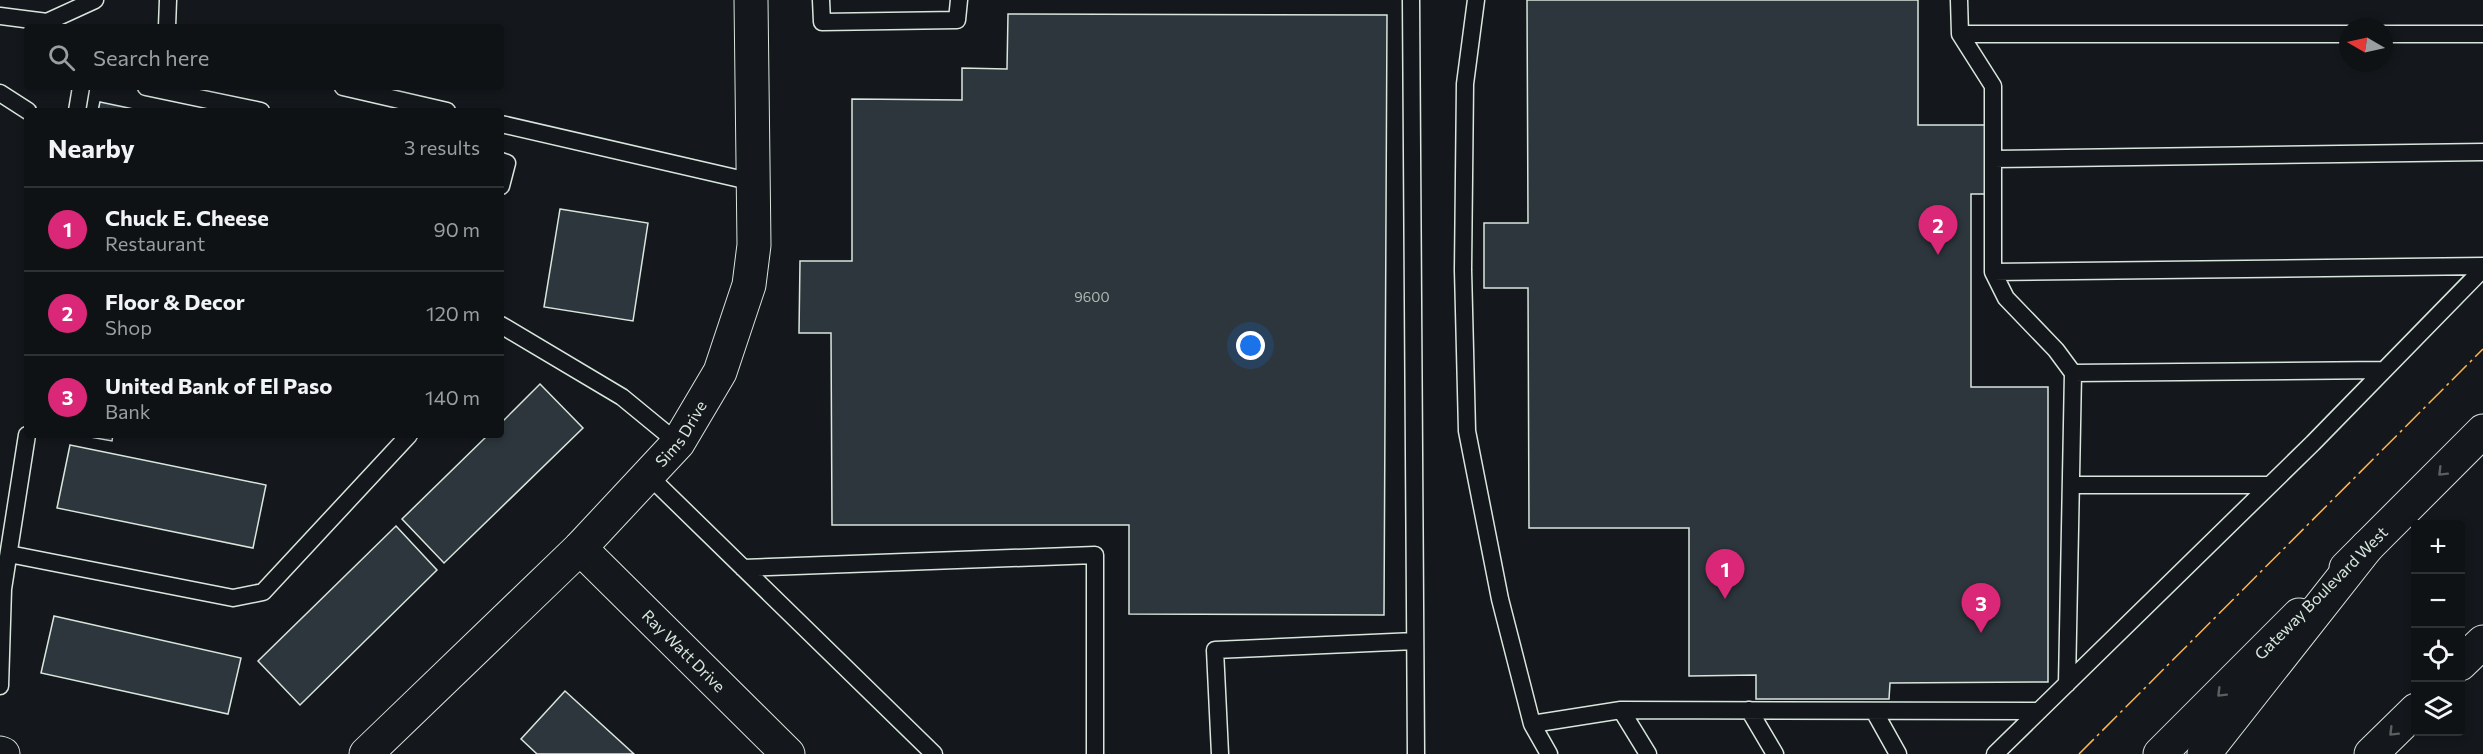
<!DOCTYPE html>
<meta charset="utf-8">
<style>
:root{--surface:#0f1215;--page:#1d2022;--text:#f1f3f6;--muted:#9b9ea0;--line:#2f3234;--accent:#db2777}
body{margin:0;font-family:Commissioner,sans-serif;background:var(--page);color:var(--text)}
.controls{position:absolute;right:18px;bottom:18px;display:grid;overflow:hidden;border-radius:6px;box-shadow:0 3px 9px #0003}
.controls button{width:54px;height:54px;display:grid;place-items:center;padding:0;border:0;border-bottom:2px solid var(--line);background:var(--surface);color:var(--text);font:30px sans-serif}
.compass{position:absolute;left:2339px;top:18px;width:54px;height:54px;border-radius:50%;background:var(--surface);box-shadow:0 3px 9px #0003;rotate:279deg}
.you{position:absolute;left:1251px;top:346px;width:21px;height:21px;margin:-15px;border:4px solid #fff;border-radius:50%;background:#1a73e8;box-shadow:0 0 0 9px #1a73e833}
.badge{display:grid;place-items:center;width:39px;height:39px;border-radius:50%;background:var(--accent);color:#fff;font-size:20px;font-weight:700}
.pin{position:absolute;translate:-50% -50px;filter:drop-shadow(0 2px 3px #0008)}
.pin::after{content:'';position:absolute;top:32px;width:21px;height:18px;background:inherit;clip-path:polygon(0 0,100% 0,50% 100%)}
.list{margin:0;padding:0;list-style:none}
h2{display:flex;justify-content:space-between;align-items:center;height:78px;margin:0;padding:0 24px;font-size:26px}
h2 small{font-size:20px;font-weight:400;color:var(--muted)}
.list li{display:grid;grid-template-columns:39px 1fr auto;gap:18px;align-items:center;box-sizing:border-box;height:84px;padding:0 24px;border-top:2px solid var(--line)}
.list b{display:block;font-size:22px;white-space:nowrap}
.list p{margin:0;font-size:20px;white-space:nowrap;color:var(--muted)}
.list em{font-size:20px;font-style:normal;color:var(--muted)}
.icon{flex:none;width:33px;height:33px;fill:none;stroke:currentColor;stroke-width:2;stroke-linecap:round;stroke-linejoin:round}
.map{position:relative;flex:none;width:2483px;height:754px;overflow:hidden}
.search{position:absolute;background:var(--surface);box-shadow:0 3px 9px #0003;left:24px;top:24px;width:480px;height:66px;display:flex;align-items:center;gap:15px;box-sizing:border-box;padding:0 21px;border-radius:6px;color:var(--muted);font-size:22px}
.panel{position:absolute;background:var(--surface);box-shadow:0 3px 9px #0003;left:24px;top:108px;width:480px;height:330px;border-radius:6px}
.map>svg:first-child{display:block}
.building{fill:#2c363c;stroke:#d8e6dc;stroke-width:1.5}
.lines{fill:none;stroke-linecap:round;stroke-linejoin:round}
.service-casing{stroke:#d8e6dc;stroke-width:19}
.minor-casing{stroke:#d8e6dc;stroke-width:35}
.secondary-casing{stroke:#d8e6dc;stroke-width:35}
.motorway-casing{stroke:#d8e6dc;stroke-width:35}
.service{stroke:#14181c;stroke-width:16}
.minor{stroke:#14181c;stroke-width:33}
.secondary{stroke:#14181c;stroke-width:33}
.motorway{stroke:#14181c;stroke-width:33}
.power{stroke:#ffb74d;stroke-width:1.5;stroke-dasharray:21 4.5 3 4.5;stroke-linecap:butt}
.oneway{stroke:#59605f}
.labels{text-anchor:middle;stroke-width:4.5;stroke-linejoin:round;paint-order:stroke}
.number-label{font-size:14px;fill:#adbab4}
.street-label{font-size:16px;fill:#d8e6dc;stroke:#14181c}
</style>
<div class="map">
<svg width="2483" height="754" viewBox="0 0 2483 754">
<rect width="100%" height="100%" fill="#14181c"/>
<path class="building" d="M1527,0H1918V125H1986V194H1971V387H2048V682L1890,683L1889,699H1756V675L1689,676V528H1529L1528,288H1484V223H1528Z
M1008,14L1387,15L1384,615L1129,614V525H832L831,333H799L800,261H852V99L962,100V68L1007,69Z
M100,102L143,111H98Z
M560,209L648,223L633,321L544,307Z
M540,384L583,428L444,563L402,519L488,435H501V423Z
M79,435H113L112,441Z
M70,445L266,485L253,548L57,508Z
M396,526L437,570L300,705L258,661Z
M54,616L241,658L228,714L41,673Z
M565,691L634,754H537L521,739Z"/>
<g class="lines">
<defs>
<path id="service" d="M821,0L822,22L957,20L959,0
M1411,0L1416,754
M1476,0L1465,84L1463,270L1467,431L1500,599L1532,724
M1959,0L1960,34L1993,86V272L2006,298L2056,350L2073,373L2067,684
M0,16L47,22L95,0
M167,27L168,0
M1960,34H2348
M2384,34H2483
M146,87L261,111
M343,87L447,111
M0,93L28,111
M77,111L81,87
M501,124L753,182
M1993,159L2483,152
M501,161L507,163L501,186
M1993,272L2483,266
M501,325L622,397L678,443
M2073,373L2384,370
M648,475L934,754
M2071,485H2270
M9,554L233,598L263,592L409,435
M743,568L1095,555V754
M0,686L3,589L27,435
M1621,710L1648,754
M1749,710L1775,754
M1874,711L1898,754
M1220,754L1215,650L1415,641
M1549,754L1532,724L1621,710L2039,711
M1995,754L2313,443L2483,269"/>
<g id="minor">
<path id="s1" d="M580,548L788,754"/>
<path d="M0,753L3,754"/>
<path id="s2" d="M366,754L580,548L678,443L720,372L749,285L754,245L751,0"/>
</g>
<path id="secondary" d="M2346,568L2483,431
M2160,754L2299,615"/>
<path id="motorway" d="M2460,664L2483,642
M2204,754L2367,547
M2371,754L2416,710"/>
</defs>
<use href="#service" class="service-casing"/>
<use href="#minor" class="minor-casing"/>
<use href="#secondary" class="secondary-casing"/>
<use href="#motorway" class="motorway-casing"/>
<use href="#service" class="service"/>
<use href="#minor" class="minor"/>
<use href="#secondary" class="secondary"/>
<use href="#motorway" class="motorway"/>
<path class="power" d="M2079,754L2483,349"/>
</g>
<defs><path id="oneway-chevron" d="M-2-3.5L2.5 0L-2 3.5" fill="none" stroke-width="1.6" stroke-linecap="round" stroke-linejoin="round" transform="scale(1.5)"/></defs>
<g class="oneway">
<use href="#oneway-chevron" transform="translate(2442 472) rotate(135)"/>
<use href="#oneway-chevron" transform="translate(2221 693) rotate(135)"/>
<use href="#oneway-chevron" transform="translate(2393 732) rotate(135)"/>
</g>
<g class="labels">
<g class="number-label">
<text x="1092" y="302">9600</text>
</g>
<g class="street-label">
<text dy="6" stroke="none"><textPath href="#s2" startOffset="450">Sims Drive</textPath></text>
<text transform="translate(2321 593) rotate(-45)" y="6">Gateway Boulevard West</text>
<text dy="6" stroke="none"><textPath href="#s1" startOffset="146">Ray Watt Drive</textPath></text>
</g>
</g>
</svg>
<div class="controls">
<button>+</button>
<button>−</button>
<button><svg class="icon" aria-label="locate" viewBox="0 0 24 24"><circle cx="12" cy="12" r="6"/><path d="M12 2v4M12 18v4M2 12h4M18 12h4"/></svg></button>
<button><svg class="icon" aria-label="layers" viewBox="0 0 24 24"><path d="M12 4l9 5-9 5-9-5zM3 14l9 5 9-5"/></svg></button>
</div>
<svg class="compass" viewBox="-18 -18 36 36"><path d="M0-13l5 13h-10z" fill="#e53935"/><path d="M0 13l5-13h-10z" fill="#9b9ea0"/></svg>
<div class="you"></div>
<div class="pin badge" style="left:1725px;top:599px">1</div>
<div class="pin badge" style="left:1938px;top:255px">2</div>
<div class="pin badge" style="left:1981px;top:633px">3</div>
<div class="search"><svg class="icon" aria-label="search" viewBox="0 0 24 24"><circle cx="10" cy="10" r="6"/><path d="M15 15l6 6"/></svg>Search here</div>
<section class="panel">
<h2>Nearby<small>3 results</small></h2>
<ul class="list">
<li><span class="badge">1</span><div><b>Chuck E. Cheese</b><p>Restaurant</p></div><em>90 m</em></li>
<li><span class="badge">2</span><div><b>Floor &amp; Decor</b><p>Shop</p></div><em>120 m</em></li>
<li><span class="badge">3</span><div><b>United Bank of El Paso</b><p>Bank</p></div><em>140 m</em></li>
</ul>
</section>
</div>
